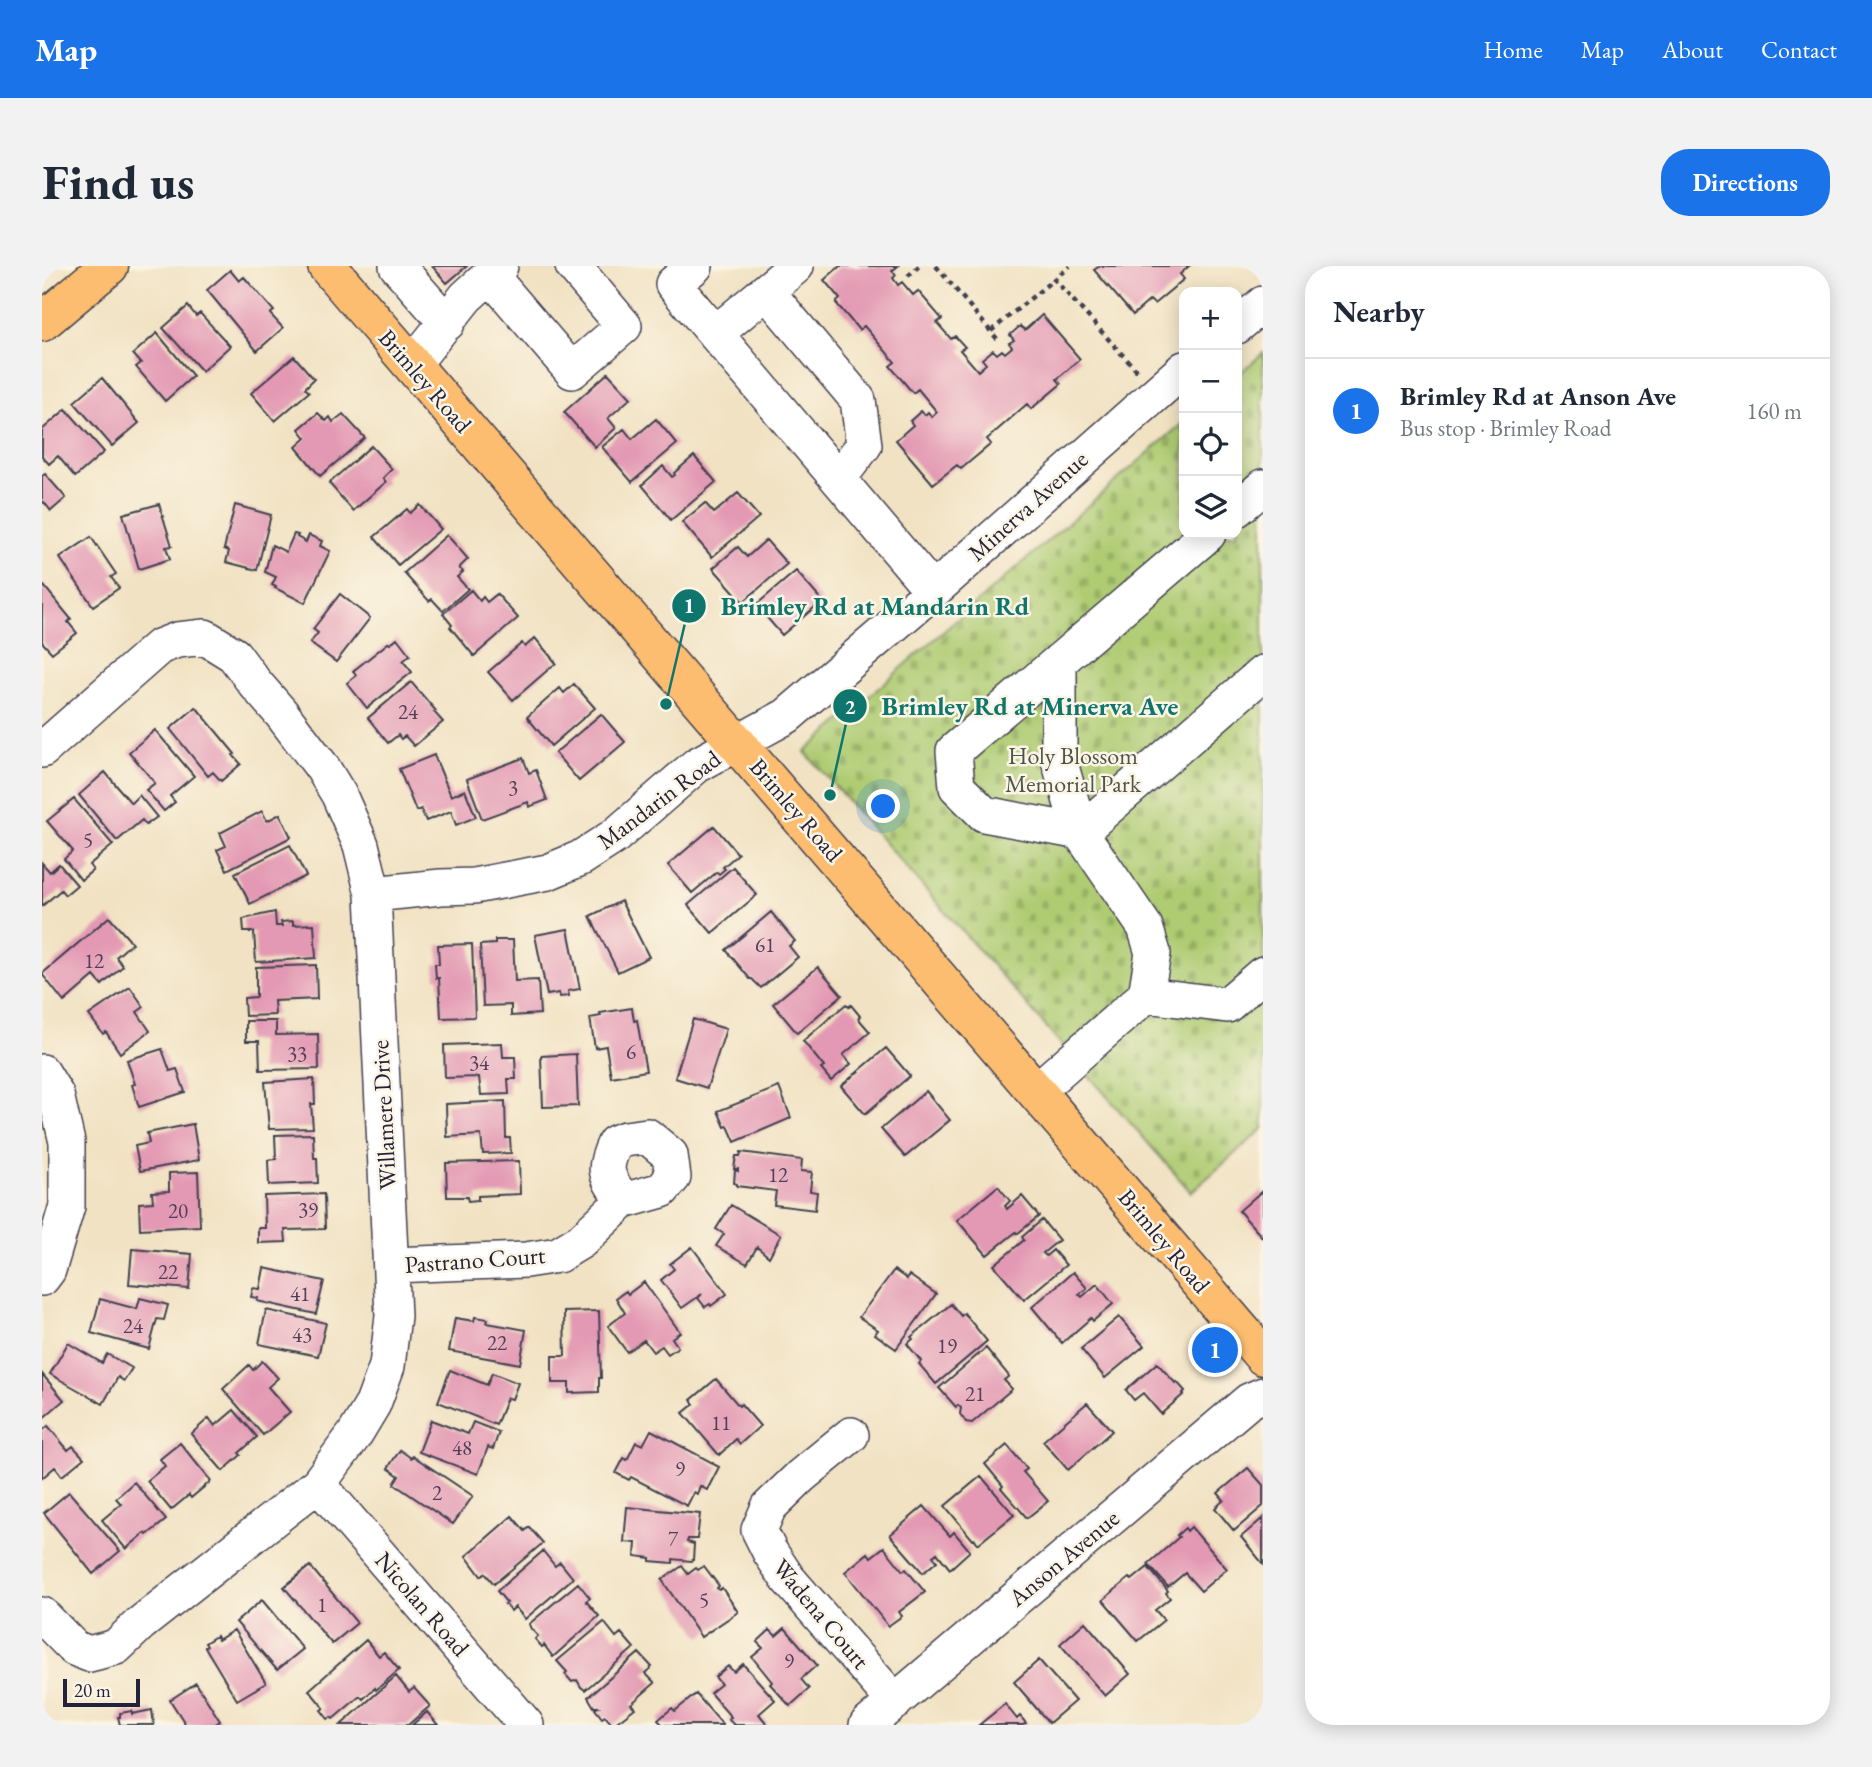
<!DOCTYPE html>
<meta charset="utf-8">
<style>
:root{--surface:#fff;--page:#f2f2f3;--text:#1f2937;--muted:#747a83;--line:#e0e1e3;--accent:#1a73e8}
body{margin:0;font-family:"EB Garamond",serif;background:var(--page);color:var(--text)}
.controls{position:absolute;right:21px;top:21px;display:grid;overflow:hidden;border-radius:14px;box-shadow:0 4px 18px #0003}
.controls button{width:63px;height:63px;display:grid;place-items:center;padding:0;border:0;border-bottom:2px solid var(--line);background:var(--surface);color:var(--text);font:35px sans-serif}
.scale{position:absolute;left:21px;bottom:18px;width:77px;box-sizing:border-box;padding-left:7px;border:4px solid #22223b;border-top:0;font-size:19px;line-height:24px;white-space:nowrap;color:#22223b;-webkit-text-stroke:5px #fcf5e5;paint-order:stroke}
.you{position:absolute;left:842px;top:541px;width:24px;height:24px;margin:-18px;border:5px solid #fff;border-radius:50%;background:#1a73e8;box-shadow:0 0 0 10px #1a73e833}
.badge{display:grid;place-items:center;width:46px;height:46px;border-radius:50%;background:var(--accent);color:#fff;font-size:23px;font-weight:700}
.pin{position:absolute;translate:-50% -50%;border:4px solid #fff;box-shadow:0 2px 7px #0006}
.list{margin:0;padding:0;list-style:none}
h2{display:flex;justify-content:space-between;align-items:center;height:91px;margin:0;padding:0 28px;font-size:30px}
h2 small{font-size:23px;font-weight:400;color:var(--muted)}
.list li{display:grid;grid-template-columns:46px 1fr auto;gap:21px;align-items:center;box-sizing:border-box;height:105px;padding:0 28px;border-top:2px solid var(--line)}
.list b{display:block;font-size:26px;white-space:nowrap}
.list p{margin:0;font-size:23px;white-space:nowrap;color:var(--muted)}
.list em{font-size:23px;font-style:normal;color:var(--muted)}
.icon{flex:none;width:38px;height:38px;fill:none;stroke:currentColor;stroke-width:2;stroke-linecap:round;stroke-linejoin:round}
.map{position:relative;flex:none;width:1221px;height:1459px;overflow:hidden;border-radius:28px}
header{display:flex;align-items:center;gap:42px;box-sizing:border-box;height:98px;padding:0 35px;background:var(--accent);color:#fff}
header strong{font-size:33px}
nav{display:flex;gap:38px;margin-inline-start:auto;font-size:24px}
.intro{display:flex;align-items:center;justify-content:space-between;box-sizing:border-box;height:168px;padding:0 42px}
h1{margin:0;font-size:49px}
.button{padding:18px 32px;border-radius:28px;background:var(--accent);color:#fff;font-size:24px;font-weight:700}
main{display:flex;gap:42px;padding:0 42px}
aside{flex:1;background:var(--surface);border-radius:28px;box-shadow:0 4px 18px #0003}
.map>svg:first-child{display:block}
.cemetery{fill:url(#cemetery-stones);stroke:#687757;stroke-width:2}
.building{fill:#e399b3}
.lines{fill:none;stroke-linecap:round;stroke-linejoin:round}
.minor-casing{stroke:#413f4f;stroke-width:38}
.major-casing{stroke:#413f4f;stroke-width:41}
.path{stroke:#413f4f;stroke-width:4.5;stroke-dasharray:5 5;stroke-linecap:butt}
.minor{stroke:#fff;stroke-width:35}
.major{stroke:#fcbd6f;stroke-width:38}
.labels{text-anchor:middle;stroke-width:5;stroke-linejoin:round;paint-order:stroke}
.number-label{font-size:21px;fill:#524059}
.street-label{font-size:24px;fill:#22223b;stroke:#fcf5e5}
.park-label{font-size:24px;fill:#4c554c;stroke:#fcf5e5}
.leader{fill:none;stroke:#0f766e;stroke-width:2.5}
.callout-dot{fill:#0f766e;stroke:#fcf5e5;stroke-width:2.5}
.mark-label{font-size:21px;text-anchor:middle;font-weight:bold;fill:#fff}
.callout-label{font-size:26px;text-anchor:middle;font-weight:bold;fill:#0f766e;stroke:#fcf5e5;stroke-width:5;stroke-linejoin:round;paint-order:stroke}
</style>
<header>
<strong>Map</strong>
<nav><a>Home</a><a>Map</a><a>About</a><a>Contact</a></nav>
</header>
<div class="intro"><h1>Find us</h1><a class="button">Directions</a></div>
<main>
<div class="map">
<svg width="1221" height="1459" viewBox="0 0 1221 1459">
<defs>
<pattern id="cemetery-stones" width="16" height="16" patternUnits="userSpaceOnUse" patternTransform="scale(1.75)"><rect width="16" height="16" fill="#afcc73"/><path d="M2 7V4a2 2 0 0 1 4 0v3zM10 15v-3a2 2 0 0 1 4 0v3z" fill="#96af64"/></pattern>
</defs>
<rect width="100%" height="100%" fill="#fcf5e5"/>
<filter id="ink" filterUnits="userSpaceOnUse"><feTurbulence type="fractalNoise" baseFrequency=".0143" numOctaves="2"/><feDisplacementMap in="SourceGraphic" scale="14" xChannelSelector="R" yChannelSelector="G"/><feConvolveMatrix kernelMatrix="1 2 1 2 8 2 1 2 1" color-interpolation-filters="sRGB"/></filter>
<filter id="wash" filterUnits="userSpaceOnUse"><feTurbulence type="fractalNoise" baseFrequency=".00686" numOctaves="4" result="noise"/><feDisplacementMap in="SourceGraphic" scale="28" xChannelSelector="R" yChannelSelector="G"/><feGaussianBlur stdDeviation="1.57" result="paint"/><feColorMatrix in="noise" values="0 0 0 0 0 0 0 0 0 0 0 0 0 0 0 0 0 1.4 0 .05"/><feComposite in="paint" operator="in"/></filter>
<g filter="url(#wash)">
<rect width="100%" height="100%" fill="#f1e2c3"/>
<path class="cemetery" d="M1221,87V863L1149,926L763,486L1142,156V268H1195V110Z"/>
<g id="blocks">
<path class="building" d="M390,0H425L405,17Z
M798,0H856L850,5L854,9L851,12L856,19L860,16L871,29L876,25L900,53L895,57L909,73L913,70L923,81L918,84L936,105L944,98L940,93L951,84L955,88L960,84L963,87L970,81L967,77L972,74L968,69L978,60L983,64L1000,49L1038,93L1015,113L1019,118L989,143L985,138L945,173L949,178L919,203L915,199L891,218L854,174L871,159L868,155L879,145L883,149L886,146L890,151L895,146L876,123L871,127L848,100L853,96L822,60L817,64L794,37L798,33L782,14Z
M1058,0H1147L1138,8L1142,13L1112,38L1108,34L1091,49L1052,4Z
M188,4L197,15L202,11L232,45L228,48L241,62L215,85L165,24Z
M146,40L154,50L158,47L188,80L160,105L121,62Z
M115,67L151,110L123,135L94,101L99,97L91,88Z
M252,90L272,113L263,122L267,126L233,155L209,127Z
M566,107L589,132L566,152L574,162L553,181L522,146Z
M60,112L97,157L70,180L32,136Z
M24,143L62,186L33,211L16,190L7,198L0,190V164Z
M276,147L284,155L288,151L291,156L301,148L323,172L278,210L254,181L264,172L257,163Z
M614,153L635,178L590,216L560,181L582,163L590,173Z
M329,180L350,203L341,212L344,216L311,245L287,217Z
M652,190L674,216L629,254L600,219L621,200L630,211L633,209L632,207Z
M3,208L24,232L9,245L2,236L0,237V210Z
M696,227L717,251L670,291L640,256L663,237L672,247Z
M117,238L130,280L124,281L128,293L97,303L81,248Z
M193,239L229,249L215,304L184,296L187,285L182,283Z
M378,239L399,263L356,299L332,271L365,243L368,247Z
M252,268L256,269L255,271L264,276L267,269L280,275L278,280L288,285L263,337L233,322L234,321L230,319L234,311L223,306L230,279L244,286Z
M405,269L426,293L417,302L421,306L415,311L426,323L401,345L390,333L387,335L362,307Z
M49,271L74,308L69,311L77,322L51,340L18,292Z
M724,274L745,298L701,336L671,302L696,281L705,291Z
M754,305L780,335L740,369L714,339Z
M2,320L29,353L26,356L35,367L10,387L0,376V321Z
M429,324L438,335L441,331L445,336L455,328L476,352L432,390L408,361L410,359L401,348Z
M298,328L328,352L294,396L268,377L276,367L271,363Z
M355,372L368,389L361,395L370,406L325,442L305,417L314,410L311,405L346,377L348,378Z
M493,372L514,397L471,434L446,406L480,377L483,381Z
M369,416L394,445L392,446L401,456L372,480L363,470L359,473L356,469L346,477L326,452Z
M532,418L553,442L509,480L485,451L518,422L522,427Z
M154,441L193,488L191,489L199,498L179,515L171,506L166,510L128,463Z
M559,448L583,476L537,515L513,487Z
M113,464L152,510L128,530L133,536L122,545L104,524L113,517L87,486Z
M392,489L409,530L423,524L434,551L414,559L409,545L384,555L379,543L374,545L357,503Z
M481,492L487,507L494,504L505,534L487,541L486,536L440,553L425,513Z
M63,506L89,537L97,529L115,551L104,559L100,554L75,575L37,529Z
M32,533L71,579L47,599L51,604L39,614L22,593L31,585L5,555Z
M220,545L225,555L238,548L249,571L185,604L175,584L184,580L178,567Z
M672,560L696,588L681,601L683,603L677,608L675,606L650,627L626,599Z
M248,579L264,610L208,638L193,607Z
M0,597L8,606L17,598L35,619L23,629L19,624L0,640Z
M691,601L715,629L670,667L646,639Z
M579,635L607,691L576,706L548,650Z
M233,646L234,660H240L239,656L251,655V659L272,658L274,692L214,696L212,666H202L201,653Z
M729,646L753,675L747,680L756,691L719,722L710,713H708L684,684Z
M67,651L90,677L74,691L81,700L60,719L52,710L22,736L0,708Z
M526,663L538,723L526,725L527,730L518,731L517,727L505,729L493,669Z
M453,674H471L473,715L496,714L498,748L469,750V739L441,740L438,679L453,678Z
M430,678L433,751L399,752L397,712H394L393,698H397L396,679Z
M274,699L275,733L232,735L233,749L203,750L202,732L214,731V701Z
M776,701L800,729L755,767L731,738Z
M88,721L102,741L95,746L108,765L78,787L64,766L61,768L47,749Z
M804,738L807,741L809,739L818,750L816,752L828,766L801,789L809,798L789,815L779,803L782,801L761,775Z
M590,742L592,755L595,754L604,805L569,811L564,780L553,782L548,752L559,750L558,747Z
M651,753L684,763L665,822L633,812Z
M204,755H234V769L276,768L277,803L218,804L217,775H204Z
M460,777L461,791H473L474,813H466L467,828L439,829L437,811L403,812L402,779Z
M844,782L868,810L823,848L799,820Z
M120,783L128,805L135,803L143,826L97,841L90,819L93,818L85,794Z
M534,788L536,840L501,841L499,790Z
M272,813L273,838H269L271,862L227,863L223,816Z
M737,821L749,852L693,876L686,860L683,861L676,845Z
M884,825L908,854L863,891L839,863Z
M463,835L464,872H468L469,887L441,888L439,869L405,871L404,838Z
M151,858L157,894L98,905L93,880L107,877L105,867Z
M271,868L272,892H275L276,917L227,919L226,894L234,893L233,869Z
M699,886L760,894L759,905L770,906L768,925L775,926L773,944L732,939L734,925L695,920V918L692,917L693,904L696,905V903H692L694,890H698Z
M477,895L478,928L436,930V934L426,935L425,931H405L404,897Z
M156,906L158,960L98,963L97,937L111,936L110,926L127,925V907Z
M956,920L968,935L963,940L965,943L980,930L997,950L975,968L974,966L945,989L915,954Z
M1221,924V972L1197,945Z
M282,928L283,963L243,964L244,976L216,977V962H223L222,930Z
M689,939L739,969L727,991L715,981L705,998L674,980L682,968L674,963Z
M1000,954L1017,974L1001,987L1004,990L1011,984L1024,999L982,1034L952,999L982,974L980,971Z
M650,981L685,1028L669,1040L668,1038L663,1041L656,1032L660,1028L640,1042L619,1014L632,1003L628,998Z
M90,983L150,988L147,1023L87,1018Z
M222,1002L282,1015L274,1048L215,1035L216,1032L209,1031L211,1022L218,1023Z
M852,1004L865,1013L867,1009L894,1028L854,1083L833,1068L836,1064L817,1051Z
M1031,1006L1045,1022L1037,1028L1040,1031L1055,1018L1071,1038L1051,1055L1049,1052L1020,1077L990,1041Z
M602,1016L638,1066L630,1072L636,1081L626,1088L620,1080L611,1086L602,1074L585,1086L566,1060L583,1047L574,1032L584,1025L586,1028Z
M98,1032L126,1039L122,1054L115,1053L107,1083L49,1067L58,1033L95,1043Z
M909,1038L919,1050L922,1047L945,1075L894,1118L877,1098L879,1095L865,1078L871,1073L869,1071Z
M224,1044L284,1057L276,1090L217,1078Z
M557,1045L559,1112H557V1126L527,1127V1117H510V1090H523L522,1046Z
M433,1051L446,1053L445,1057L484,1064L478,1098L407,1085L413,1052L432,1055Z
M1077,1051L1102,1080L1063,1112L1039,1083Z
M26,1077L60,1097L65,1088L90,1102L82,1115L76,1111L61,1138L8,1108Z
M944,1082L967,1110L962,1114L970,1123L930,1157L924,1156L918,1148L919,1142L916,1139L914,1141L897,1122Z
M220,1095L236,1112L226,1121L248,1146L221,1169L181,1123L207,1099L211,1104Z
M1115,1097L1134,1118L1135,1116L1143,1125L1141,1127L1142,1128L1119,1148L1101,1127L1092,1134L1084,1124Z
M408,1104L445,1119L450,1107L476,1117L470,1133L465,1132L454,1159L396,1136Z
M0,1108L22,1134L0,1153Z
M674,1113L697,1140L699,1138L718,1160L698,1178L694,1173L677,1189L641,1147L652,1138L649,1134Z
M1045,1137L1070,1165L1026,1204L1001,1175Z
M192,1144L215,1171L197,1187L199,1189L181,1205L149,1168L167,1152L173,1160Z
M389,1154L426,1168L431,1156L457,1166L451,1183L446,1181L436,1208L377,1186Z
M6,1160L26,1184L31,1180L42,1192L20,1210L13,1201L0,1212V1165Z
M609,1164L671,1197V1198L677,1201L665,1224L658,1220L655,1228L652,1226L645,1240L589,1211L587,1214L574,1207L582,1192L585,1194L594,1176L601,1179Z
M138,1177L169,1215L149,1232L147,1229L129,1244L105,1215L123,1200L118,1193Z
M965,1179L985,1203L981,1206L1006,1235L985,1252L959,1222L961,1220L943,1198Z
M358,1184L369,1192L371,1190L431,1230L411,1258L352,1218L357,1210L346,1202Z
M1206,1202L1221,1219V1240L1192,1265L1173,1242L1182,1234L1176,1227Z
M939,1210L972,1249L936,1278L933,1273L931,1274L903,1240Z
M92,1216L124,1254L105,1269L103,1267L84,1283L60,1254L79,1238L74,1232Z
M27,1226L78,1285L51,1308L2,1247Z
M882,1240L908,1270L912,1266L928,1285L908,1303L895,1287L891,1290L895,1295L881,1307L848,1269Z
M585,1241L658,1248L655,1273H646L645,1276L652,1278L651,1294L649,1295L631,1293V1297L608,1295V1292L593,1290L594,1277L582,1276Z
M470,1250L483,1265L487,1261L501,1277L452,1318L443,1307L439,1310L424,1290Z
M1221,1252V1298L1199,1271Z
M1149,1261L1185,1303L1159,1325L1143,1307L1126,1321L1106,1298L1137,1271L1135,1269L1143,1262L1145,1265Z
M842,1281L861,1305L864,1303L883,1326L857,1346L860,1350L846,1360L803,1306L826,1287L829,1291Z
M501,1285L513,1300L518,1296L531,1312L483,1353L473,1341L469,1345L463,1338L465,1337L455,1325Z
M268,1300L315,1357L290,1378L242,1321Z
M640,1300L646,1308L654,1302L656,1304L662,1300L677,1320L675,1322L677,1324L680,1322L696,1346L659,1371L620,1314Z
M1106,1301L1126,1325L1124,1327L1128,1332L1113,1344L1122,1354L1096,1375L1061,1334L1087,1312L1090,1314Z
M536,1317L548,1332L544,1335L557,1350L511,1391L502,1379L500,1381L493,1373L496,1370L489,1363L487,1358Z
M220,1334L261,1383L235,1404L194,1356Z
M562,1356L574,1371L579,1367L592,1382L543,1424L539,1421L535,1414L530,1416L523,1408L525,1406L515,1395Z
M1043,1356L1088,1408L1063,1430L1018,1378Z
M743,1362L775,1399L759,1413L767,1423L748,1440L728,1418L730,1416L710,1391L721,1382L715,1376L728,1364L734,1370Z
M192,1364L224,1417L195,1434L163,1381L165,1380L163,1377L174,1370L176,1374Z
M324,1374L337,1390L342,1386L357,1404L334,1424L333,1422L321,1433L318,1430L291,1453L289,1451L286,1453L279,1444L282,1442L267,1424Z
M597,1387L610,1401L603,1407L613,1417L589,1438L593,1442L571,1459L563,1450L560,1452L553,1443L556,1441H552L546,1431Z
M997,1394L1033,1435L1007,1457L972,1416Z
M701,1398L733,1434L717,1448L726,1459H692L686,1453L689,1451L668,1427L679,1418L673,1411L686,1400L692,1406Z
M354,1410L367,1426L372,1422L388,1440L366,1459H299Z
M154,1417L178,1455L172,1459H144L128,1434Z
M654,1428L681,1459H621L616,1454L630,1442L633,1445Z
M963,1438L975,1453L978,1450L984,1457L981,1459H937Z
M110,1444L112,1459H78L76,1451H78V1447L90,1445V1448Z
M385,1446L396,1459H370Z"/>
</g>
</g>
<g filter="url(#ink)">
<use href="#blocks" fill-opacity="0" stroke="#413f4f" stroke-width="2"/>
<g class="lines">
<defs>
<path id="minor" d="M355,0L405,57
M653,0L631,18L891,325
M448,9L530,105L582,60L531,0
M725,26L816,134L822,179L796,213
M1195,60L1221,38
M673,68L754,0
M370,99L424,31L458,0
M1195,243L1221,221
M1166,268L912,485L915,521L942,548L1038,566L1221,407
M1017,395V494L1038,566L1103,661L1111,687L1104,729
M0,484L117,381L135,374L163,371L192,389L212,416L239,447L280,501L297,529L319,579L331,628L351,1050L345,1100L331,1138L313,1168L276,1218L98,1358L74,1381L47,1388L32,1382L0,1349
M331,628L399,621L432,620L506,606L539,592L573,570L655,499L745,450L891,325L1142,103
M0,806L14,829L25,876V940L6,1004L0,1012
M994,825L1104,729L1185,739L1221,708
M605,870L628,889L631,911L620,924L581,935C565,909 559,907 573,877L583,873Z
M349,999L484,994L516,989L539,975L581,935
M809,1169L759,1210L727,1241L717,1264L728,1286L746,1313L853,1436
M276,1218L484,1459
M825,1459L1207,1135L1221,1129"/>
<path id="major" d="M285,0L1221,1090
M0,56L67,0"/>
</defs>
<use href="#minor" class="minor-casing"/>
<use href="#major" class="major-casing"/>
<path class="path" d="M894,0L956,74
M866,10L877,0
M1011,12L1096,106
M949,65L1028,0"/>
<use href="#minor" class="minor"/>
<use href="#major" class="major"/>
</g>
</g>
<g class="labels">
<g class="number-label">
<text x="366" y="453">24</text>
<text x="471" y="529">3</text>
<text x="46" y="581">5</text>
<text x="723" y="686">61</text>
<text x="52" y="702">12</text>
<text x="589" y="793">6</text>
<text x="255" y="795">33</text>
<text x="437" y="804">34</text>
<text x="736" y="916">12</text>
<text x="266" y="951">39</text>
<text x="136" y="952">20</text>
<text x="126" y="1013">22</text>
<text x="258" y="1035">41</text>
<text x="91" y="1067">24</text>
<text x="260" y="1076">43</text>
<text x="455" y="1084">22</text>
<text x="905" y="1087">19</text>
<text x="933" y="1135">21</text>
<text x="679" y="1164">11</text>
<text x="420" y="1189">48</text>
<text x="638" y="1210">9</text>
<text x="395" y="1234">2</text>
<text x="631" y="1280">7</text>
<text x="662" y="1341">5</text>
<text x="280" y="1346">1</text>
<text x="747" y="1402">9</text>
</g>
<g class="street-label">
<text transform="translate(383 115) rotate(49)" y="8">Brimley Road</text>
<text transform="translate(986 240) rotate(-42)" y="8">Minerva Avenue</text>
<text transform="translate(617 534) rotate(-37)" y="8">Mandarin Road</text>
<text transform="translate(754 544) rotate(49)" y="8">Brimley Road</text>
<text transform="translate(342 849) rotate(-93)" y="8">Willamere Drive</text>
<text transform="translate(1122 975) rotate(50)" y="8">Brimley Road</text>
<text transform="translate(433 994) rotate(-4)" y="8">Pastrano Court</text>
<text transform="translate(1022 1292) rotate(-40)" y="8">Anson Avenue</text>
<text transform="translate(380 1338) rotate(49)" y="8">Nicolan Road</text>
<text transform="translate(779 1348) rotate(50)" y="8">Wadena Court</text>
</g>
<g class="park-label">
<text x="1031" y="498">Holy Blossom<tspan x="1031" dy="28">Memorial Park</tspan></text>
</g>
</g>
<path class="leader" d="M624 438L647 340M788 529L808 440"/>
<g class="callout-dot">
<circle cx="624" cy="438" r="7"/>
<circle cx="788" cy="529" r="7"/>
<circle cx="647" cy="340" r="18"/>
<circle cx="808" cy="440" r="18"/>
</g>
<g class="mark-label">
<text x="647" y="347">1</text>
<text x="808" y="448">2</text>
</g>
<g class="callout-label">
<text x="833" y="349">Brimley Rd at Mandarin Rd</text>
<text x="988" y="449">Brimley Rd at Minerva Ave</text>
</g>
</svg>
<div class="controls">
<button>+</button>
<button>−</button>
<button><svg class="icon" aria-label="locate" viewBox="0 0 24 24"><circle cx="12" cy="12" r="6"/><path d="M12 2v4M12 18v4M2 12h4M18 12h4"/></svg></button>
<button><svg class="icon" aria-label="layers" viewBox="0 0 24 24"><path d="M12 4l9 5-9 5-9-5zM3 14l9 5 9-5"/></svg></button>
</div>
<div class="scale">20 m</div>
<div class="you"></div>
<div class="pin badge" style="left:1173px;top:1084px">1</div>
</div>
<aside>
<h2>Nearby<small></small></h2>
<ul class="list">
<li><span class="badge">1</span><div><b>Brimley Rd at Anson Ave</b><p>Bus stop · Brimley Road</p></div><em>160 m</em></li>
</ul>
</aside>
</main>
